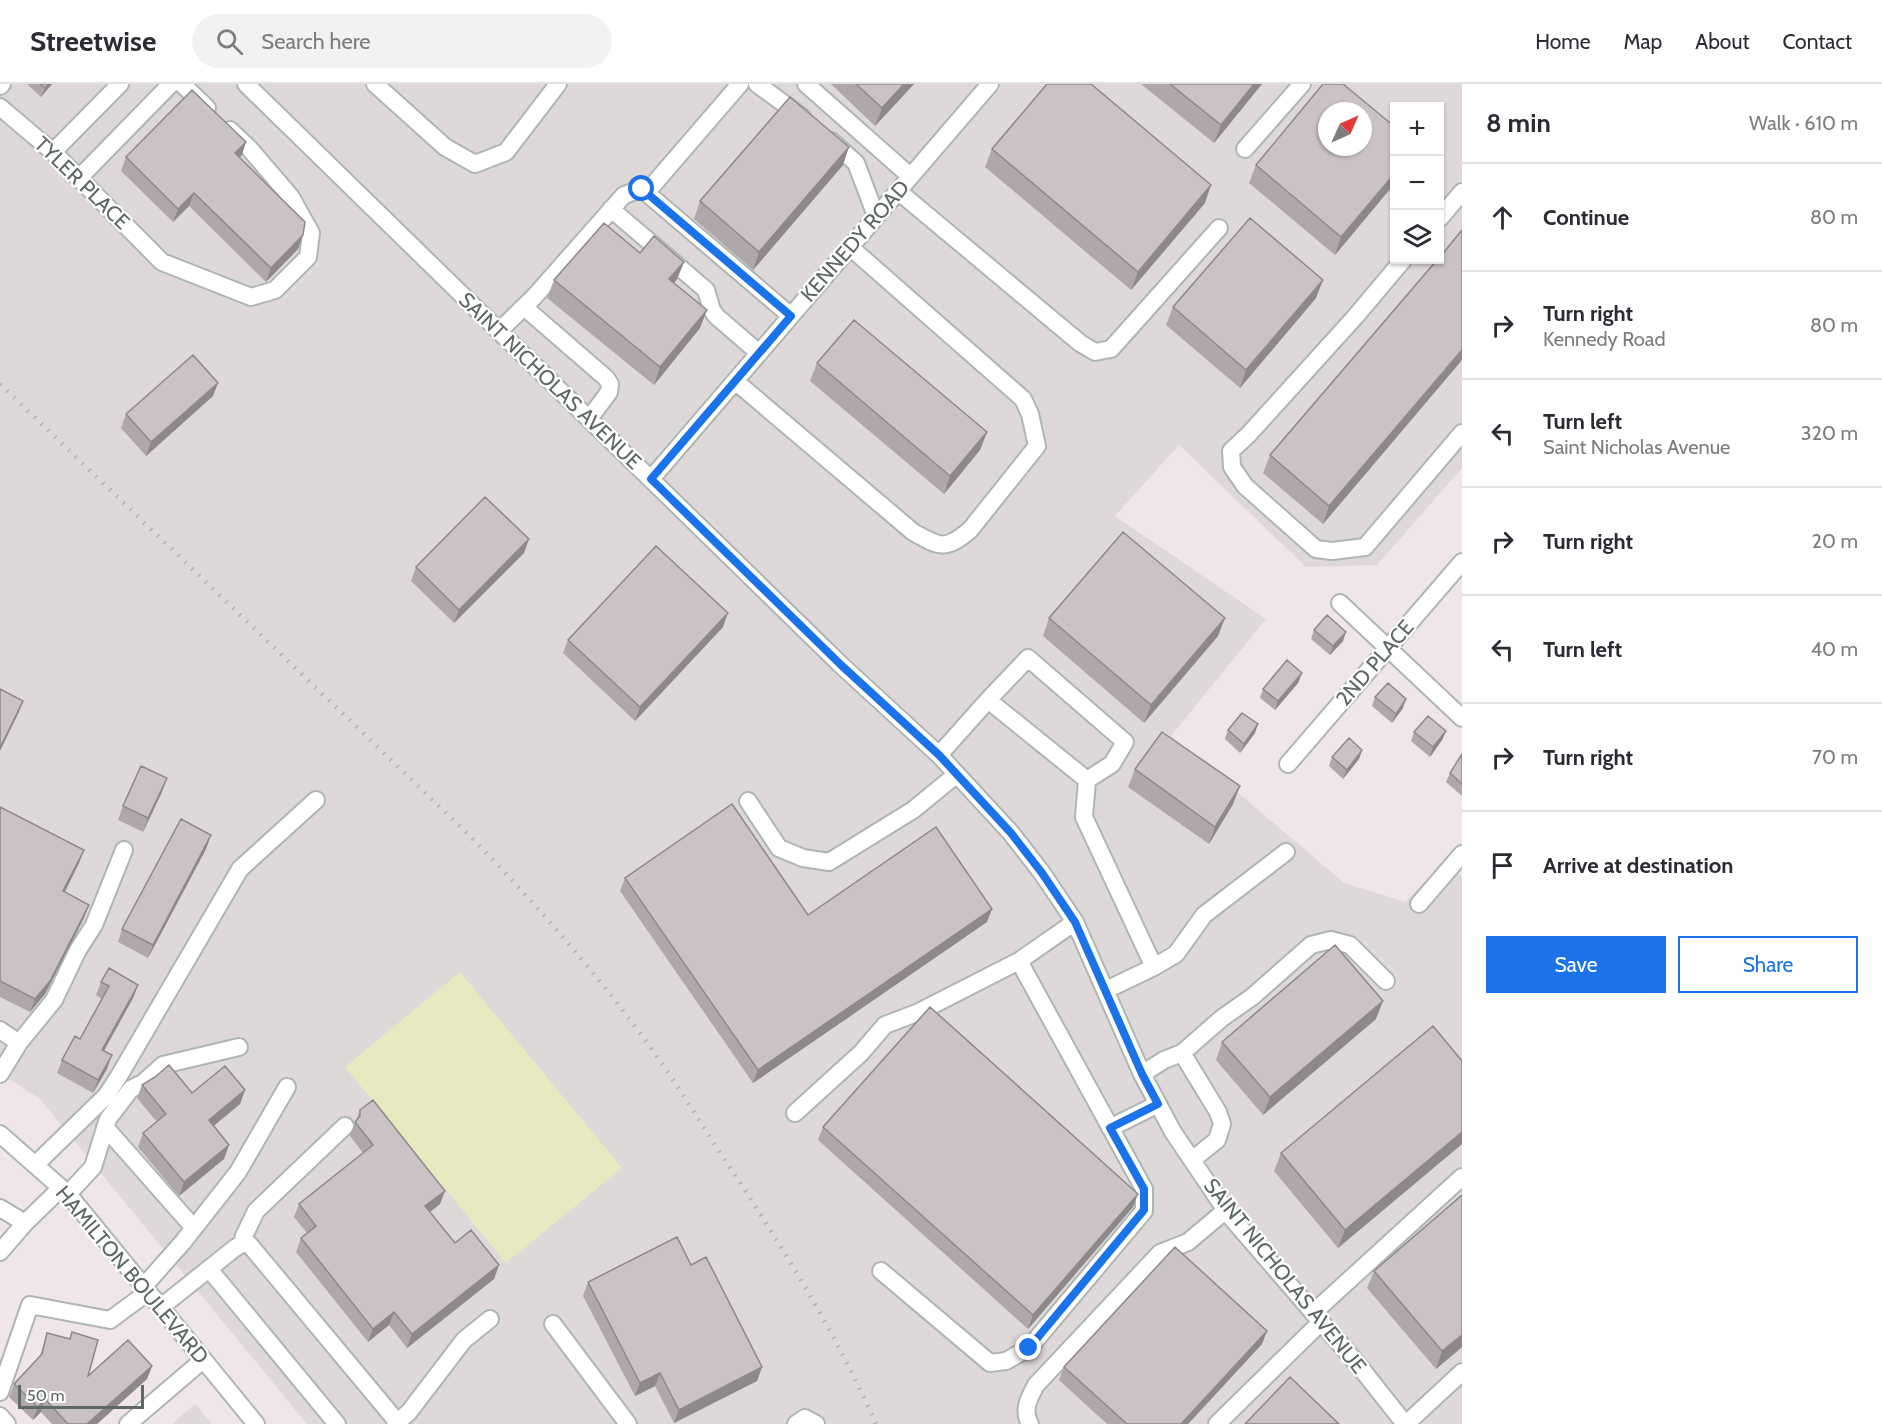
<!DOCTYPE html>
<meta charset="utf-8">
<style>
:root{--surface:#fff;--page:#f2f2f3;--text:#2b2b33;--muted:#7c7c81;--line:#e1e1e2;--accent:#1a73e8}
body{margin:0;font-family:Cabin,sans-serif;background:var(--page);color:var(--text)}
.controls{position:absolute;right:18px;top:18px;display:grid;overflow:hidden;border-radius:0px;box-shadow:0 2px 4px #0004}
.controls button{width:54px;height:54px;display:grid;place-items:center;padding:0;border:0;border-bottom:2px solid var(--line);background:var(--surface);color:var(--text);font:30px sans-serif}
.compass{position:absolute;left:1318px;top:18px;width:54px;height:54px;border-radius:50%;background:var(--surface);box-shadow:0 2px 4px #0004;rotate:45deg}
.scale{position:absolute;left:18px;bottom:15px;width:126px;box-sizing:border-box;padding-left:6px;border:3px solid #5d6763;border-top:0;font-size:16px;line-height:21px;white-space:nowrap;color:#5d6763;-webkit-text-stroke:4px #fff;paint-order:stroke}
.stop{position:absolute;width:18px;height:18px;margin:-14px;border:4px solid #1a73e8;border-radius:50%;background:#fff}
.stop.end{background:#1a73e8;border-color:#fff;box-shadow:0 2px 6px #0008}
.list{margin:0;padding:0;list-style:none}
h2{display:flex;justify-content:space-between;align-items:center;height:78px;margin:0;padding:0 24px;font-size:26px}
h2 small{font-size:20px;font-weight:400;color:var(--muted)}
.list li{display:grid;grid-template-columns:39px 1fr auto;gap:18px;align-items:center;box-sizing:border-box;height:108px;padding:0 24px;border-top:2px solid var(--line)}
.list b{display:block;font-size:22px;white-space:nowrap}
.list p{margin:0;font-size:20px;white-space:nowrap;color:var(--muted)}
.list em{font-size:20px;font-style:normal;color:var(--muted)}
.actions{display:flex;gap:12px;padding:18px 24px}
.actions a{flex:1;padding:14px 0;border:2px solid var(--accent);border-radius:0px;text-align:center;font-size:21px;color:var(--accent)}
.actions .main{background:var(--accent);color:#fff}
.icon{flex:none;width:33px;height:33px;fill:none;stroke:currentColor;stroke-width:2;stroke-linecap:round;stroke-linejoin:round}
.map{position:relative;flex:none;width:1462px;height:1340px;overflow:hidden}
header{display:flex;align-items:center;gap:36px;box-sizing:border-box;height:84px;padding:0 30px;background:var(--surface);border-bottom:2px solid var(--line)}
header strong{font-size:28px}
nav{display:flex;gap:33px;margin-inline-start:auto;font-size:21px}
.search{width:420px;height:54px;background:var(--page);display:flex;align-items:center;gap:15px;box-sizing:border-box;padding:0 21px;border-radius:33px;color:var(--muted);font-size:22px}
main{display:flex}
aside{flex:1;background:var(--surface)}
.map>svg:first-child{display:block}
.industrial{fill:#dfd8d9;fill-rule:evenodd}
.park{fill:#e7e9c1}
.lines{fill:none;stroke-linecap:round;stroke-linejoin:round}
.minor-casing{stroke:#aeb6b4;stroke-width:20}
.minor{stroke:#fff;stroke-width:16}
.rail{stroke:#b0b2b1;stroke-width:4.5;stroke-dasharray:1.5 8;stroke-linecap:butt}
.wall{fill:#afa7a9}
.shaded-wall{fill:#8e888a}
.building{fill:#cbc2c5;stroke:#8e888a;stroke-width:1.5;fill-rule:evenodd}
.route{stroke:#1a73e8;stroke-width:8}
.labels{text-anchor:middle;stroke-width:4.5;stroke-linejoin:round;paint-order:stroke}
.street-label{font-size:21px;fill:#5d6763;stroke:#fff}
</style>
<header>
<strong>Streetwise</strong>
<div class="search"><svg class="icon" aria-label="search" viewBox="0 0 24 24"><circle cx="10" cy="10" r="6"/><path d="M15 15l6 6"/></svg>Search here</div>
<nav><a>Home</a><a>Map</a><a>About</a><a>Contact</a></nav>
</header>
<main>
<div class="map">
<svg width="1462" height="1340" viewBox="0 0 1462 1340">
<rect width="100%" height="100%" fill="#f0e5e7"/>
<path class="industrial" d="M0,0H1462V384L1377,481L1306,483L1179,361L1115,432L1266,535L1171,652L1344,799L1406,818L1443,777L1462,793V1340H307L40,1015L0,989ZM1394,22H1440V176H1394ZM1327,27H1363V63H1327Z
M195,1320L212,1340H172Z"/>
<path class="park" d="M460,888L622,1084L506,1179L345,983Z"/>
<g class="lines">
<defs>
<path id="minor" d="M182,0L207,24
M246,0L840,580L939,671L1011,749L1042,789L1075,838L1142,990L1173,1048L1229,1131L1360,1283L1405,1340
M375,0L445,63L475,80L506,68L558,0
M757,0L802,33
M806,0L910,92
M0,2L2,0
M0,23L53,68L162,178L251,213L275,206L308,173L311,149L291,113L249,64L230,46
M831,57L856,79L876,132
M1245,65L1302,0
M53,68L120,0
M79,94L171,0
M642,105L791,232
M898,107L1080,259L1095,268L1111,265L1219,144
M611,125L706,206L712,226L716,232L759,269
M1440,134L1462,108
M1403,176L1355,233L1249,350L1231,367L1232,383L1245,402L1316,465L1332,467L1365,463L1462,349
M524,223L606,294L610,300L609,308L589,335
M499,247L534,213L624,111L653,101L740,0
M735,297L913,448C940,463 945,467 970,446L1037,362L1030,330L1023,315L850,163
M651,395L990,0
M1340,519L1462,634
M988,616L1028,574L1125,658L1112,680L1087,696
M939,671L988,616L1087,696L1084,733L1154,883L1106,906
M1288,680L1462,478
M748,717L779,764L803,774L829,778L913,726L957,690
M1419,820L1462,770
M1154,883L1176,870L1204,831L1286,768
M0,946L19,959
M1182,969L1218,1028L1222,1040L1217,1056L1192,1076
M0,990L19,959L54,916L78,866L94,841L124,766
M1142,990L1164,976L1182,969L1222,934L1252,913L1311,861L1331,856L1350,861L1386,897
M795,1029L861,969L885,941L919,928L1019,877L1075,838
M105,1043L194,1144
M1110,1044L1158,1020
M0,1050L68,1110L256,1340
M35,1081L106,1012L119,992L240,785L316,716
M68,1110L93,1083L108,1035L131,1005L143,999L163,981L239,963
M0,1124L25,1139L61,1104
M242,1160L244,1152L256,1127L345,1042
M0,1168L25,1139
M209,1185L337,1340
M881,1187L990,1279L1006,1277L1029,1264L1144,1127V1105L1019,877
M144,1202L183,1158L238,1088L287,1003
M161,1223L235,1164L242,1160H249L394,1334L397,1340
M1313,1229L1462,1093
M553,1240L628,1340
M0,1308L30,1221L110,1236L148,1208
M0,1332L7,1340
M397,1339L409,1328L464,1256L490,1235
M128,1340L203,1276
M796,1340L805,1334L816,1340
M1030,1340C1022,1326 1029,1314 1036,1301L1160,1169L1188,1158L1226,1126
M1217,1340L1321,1238
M1406,1340L1462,1288"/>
</defs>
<use href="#minor" class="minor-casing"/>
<use href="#minor" class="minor"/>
<path class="rail" d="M0,300L469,751C538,822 603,896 660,977C683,1009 703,1043 725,1076C780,1159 836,1249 876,1340"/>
</g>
<path class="wall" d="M27,0H52L41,13Z
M831,0H914L875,42Z
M1141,0H1262L1214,59Z
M1395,43V99L1335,171L1249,99L1256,81Z
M992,65L1205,119L1131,206L985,83Z
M242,71L240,73L303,151L298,165L266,198L189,122L173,138L121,87L126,73Z
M843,81L753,186L694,135L700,117Z
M1462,146V276L1323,440L1263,389L1270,371Z
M640,169L684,178L677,195L674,199L700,244L654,301L547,214L554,196Z
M1316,214L1240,304L1166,241L1173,223Z
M817,279L987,348L980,366L944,410L810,297Z
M213,312L146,372L121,344L126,330Z
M524,469L454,539L411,497L416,483Z
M1049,534L1218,552L1144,639L1043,552Z
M723,543L635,637L563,569L568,556Z
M1314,546L1343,557L1330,571L1311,555Z
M1302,589L1298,599L1275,626L1260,614L1263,605Z
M1375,613L1403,624L1392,639L1372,622Z
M1228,646L1255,649L1240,669L1225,655Z
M1446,647L1442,656L1430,673L1411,657L1414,648Z
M1362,666L1359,675L1343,695L1329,682L1332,673Z
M1462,670V712L1446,698L1450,689Z
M1135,685L1233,720L1209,760L1128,703Z
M162,708L143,748L118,736L123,722Z
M0,723L84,766L79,779L65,808L84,834L45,910L30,928L0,913Z
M206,765L148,874L118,858L122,845Z
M625,794L808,831L987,838L753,999L620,807Z
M101,898L138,901L133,914L104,967L107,985L93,1009L57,989L62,976L80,955L102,915L96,911Z
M1376,935L1263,1031L1216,976L1222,958Z
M1462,977V1060L1338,1164L1274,1087L1281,1069Z
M142,1001L192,1009L245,1006L240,1020L213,1042L229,1061L224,1075L179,1112L138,1063L143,1049L157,1038L137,1014Z
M360,1026L440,1120L430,1128L455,1159L499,1181L494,1195L407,1264L389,1241L368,1258L296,1168L301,1154L307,1149L294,1133L299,1120L363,1069L350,1052Z
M823,1043L1133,1123L1028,1245L818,1056Z
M1462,1111V1263L1436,1285L1367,1204L1374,1187Z
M691,1181L762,1283L757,1297L674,1339L655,1302L635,1312L583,1212L588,1198Z
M72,1248L88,1292L152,1282L147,1295L97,1340H52L41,1328L33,1336L9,1313L14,1300L40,1272L47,1249L69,1255Z
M1262,1260L1188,1340H1107L1059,1296L1064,1283Z"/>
<path class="shaded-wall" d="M48,0H52L41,13L45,4Z
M904,0H914L875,42L882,24Z
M1254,0H1262L1214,59L1221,41Z
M246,58L242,71L230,83L235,69Z
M849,63L843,81L753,186L759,168Z
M1395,89V99L1335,171L1341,153Z
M1211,101L1205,119L1131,206L1138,188Z
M194,109L189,122L173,138L178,125Z
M303,151L298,165L266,198L271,184Z
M684,178L677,195L663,213L669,195Z
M1323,196L1316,214L1240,304L1246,286Z
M707,226L700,244L654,301L660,283Z
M1462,266V276L1323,440L1329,422Z
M218,299L213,312L146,372L151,358Z
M987,348L980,366L944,410L950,392Z
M529,455L524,469L454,539L459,526Z
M728,529L723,543L635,637L640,623Z
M1225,534L1218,552L1144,639L1151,621Z
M1346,548L1343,557L1330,571L1333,562Z
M1302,589L1298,599L1275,626L1278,617Z
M1406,615L1403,624L1392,639L1396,630Z
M23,617L18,630L0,667V664Z
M1258,640L1255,649L1240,669L1244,660Z
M1446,647L1442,656L1430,673L1433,663Z
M1362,666L1359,675L1343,695L1347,686Z
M167,694L162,708L143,748L148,734Z
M1240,702L1233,720L1209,760L1215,743Z
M211,751L206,765L148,874L153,861Z
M84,766L79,779L58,821L63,807Z
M89,821L84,834L45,910L30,928L35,915Z
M992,825L987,838L753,999L758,986Z
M138,901L133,914L97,979L102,966Z
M1383,917L1376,935L1263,1031L1270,1013Z
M112,971L107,985L93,1009L98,996Z
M245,1006L240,1020L204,1050L209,1036Z
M1462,1048V1060L1338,1164L1345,1146Z
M229,1061L224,1075L179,1112L184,1098Z
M445,1107L440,1120L420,1136L425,1122Z
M1138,1110L1133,1123L1028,1245L1033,1231Z
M499,1181L494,1195L407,1264L412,1250Z
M394,1228L389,1241L368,1258L373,1245Z
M1267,1247L1262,1260L1188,1340H1181Z
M1462,1251V1263L1436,1285L1442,1267Z
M152,1282L147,1295L97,1340H87Z
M762,1283L757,1297L674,1339L679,1326Z
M660,1289L655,1302L635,1312L640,1299Z
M45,1315L41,1328L33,1336L38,1323Z"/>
<path class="building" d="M40,0H48L45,4Z
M856,0H904L882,24Z
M1047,0H1091L1211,101L1138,188L992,65Z
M1170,0H1254L1221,41Z
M1323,0H1343L1395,43V89L1341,153L1256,81ZM1327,27H1363V63H1327Z
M192,6L246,58L235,69L305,138L303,151L271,184L194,109L178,125L126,73Z
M790,13L849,63L759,168L700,117Z
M1250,134L1323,196L1246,286L1173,223Z
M604,139L640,169L654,152L684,178L669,195L707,226L660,283L554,196Z
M1462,146V266L1329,422L1270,371L1437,176H1440V173Z
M854,236L987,348L950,392L817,279Z
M193,271L218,299L151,358L126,330Z
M485,413L529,455L459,526L416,483Z
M1123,448L1225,534L1151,621L1049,534Z
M656,462L728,529L640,623L568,556Z
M1327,531L1346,548L1333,562L1314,546Z
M1287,576L1302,589L1278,617L1263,605Z
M1388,599L1406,615L1396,630L1375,613Z
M0,605L23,617L0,664Z
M1242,629L1258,640L1244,660L1228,646Z
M1428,632L1446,647L1433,663L1414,648Z
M1162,648L1240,702L1215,743L1135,685Z
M1349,654L1362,666L1347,686L1332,673Z
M1462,670V700L1450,689Z
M141,682L167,694L148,734L123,722Z
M732,720L808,831L936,743L992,825L758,986L625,794Z
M0,723L84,766L63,807L89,821L50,897L35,915L0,897Z
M181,735L211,751L153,861L122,845Z
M1335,861L1383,917L1270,1013L1222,958Z
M109,884L138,901L102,966L112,971L98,996L62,976L75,952L80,955L109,902L101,898Z
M930,923L1138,1110L1033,1231L823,1043Z
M1433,942L1462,977V1048L1345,1146L1281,1069Z
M169,981L192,1009L225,982L245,1006L209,1036L229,1061L184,1098L143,1049L166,1030L142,1001L155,993Z
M373,1016L445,1107L425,1122L455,1159L471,1146L499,1181L412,1250L394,1228L373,1245L301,1154L316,1142L299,1120L373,1061L355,1038L360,1032V1026Z
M1462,1111V1251L1442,1267L1374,1187Z
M677,1153L691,1181L706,1173L762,1283L679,1326L660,1289L640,1299L588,1198Z
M1175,1163L1267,1247L1181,1340H1127L1064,1283Z
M72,1248L98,1256L88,1292L128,1256L152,1282L87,1340H68L45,1315L38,1323L14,1300L42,1270L47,1249L70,1255Z
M1290,1293L1339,1340H1245Z"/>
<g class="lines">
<path class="route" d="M642,105L791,232L651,395L840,580L939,671L1011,749L1042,789L1075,838L1142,990L1158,1020L1110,1044L1144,1105V1126L1029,1264"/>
</g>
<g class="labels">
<g class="street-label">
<text transform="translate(82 99) rotate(44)" y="7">TYLER PLACE</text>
<text transform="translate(855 157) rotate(-49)" y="7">KENNEDY ROAD</text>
<text transform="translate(550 297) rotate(44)" y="7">SAINT NICHOLAS AVENUE</text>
<text transform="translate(1375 579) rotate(-49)" y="7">2ND PLACE</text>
<text transform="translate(132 1191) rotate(50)" y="7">HAMILTON BOULEVARD</text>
<text transform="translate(1285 1192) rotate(51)" y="7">SAINT NICHOLAS AVENUE</text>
</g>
</g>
</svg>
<div class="controls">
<button>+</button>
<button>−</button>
<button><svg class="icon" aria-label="layers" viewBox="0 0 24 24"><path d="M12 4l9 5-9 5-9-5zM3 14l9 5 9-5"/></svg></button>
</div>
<svg class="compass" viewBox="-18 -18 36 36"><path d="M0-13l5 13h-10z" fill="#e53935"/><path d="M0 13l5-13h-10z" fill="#7c7c81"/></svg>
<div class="scale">50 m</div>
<div class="stop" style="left:642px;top:105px"></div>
<div class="stop end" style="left:1029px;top:1264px"></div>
</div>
<aside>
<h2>8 min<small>Walk · 610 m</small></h2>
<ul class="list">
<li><svg class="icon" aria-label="ahead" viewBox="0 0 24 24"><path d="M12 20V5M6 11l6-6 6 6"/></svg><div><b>Continue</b></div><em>80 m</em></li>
<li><svg class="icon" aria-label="right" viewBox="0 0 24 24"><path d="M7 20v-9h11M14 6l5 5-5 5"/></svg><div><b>Turn right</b><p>Kennedy Road</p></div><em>80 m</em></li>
<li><svg class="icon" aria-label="left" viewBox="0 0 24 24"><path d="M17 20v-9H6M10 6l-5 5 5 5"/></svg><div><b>Turn left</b><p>Saint Nicholas Avenue</p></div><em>320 m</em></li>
<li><svg class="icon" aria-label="right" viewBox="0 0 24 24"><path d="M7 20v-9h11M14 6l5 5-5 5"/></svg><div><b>Turn right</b></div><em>20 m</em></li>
<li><svg class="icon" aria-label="left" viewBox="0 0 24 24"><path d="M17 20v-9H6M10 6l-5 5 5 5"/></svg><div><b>Turn left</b></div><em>40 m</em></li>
<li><svg class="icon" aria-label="right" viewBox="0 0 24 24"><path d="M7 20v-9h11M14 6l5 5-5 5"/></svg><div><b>Turn right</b></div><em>70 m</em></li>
<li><svg class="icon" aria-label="arrive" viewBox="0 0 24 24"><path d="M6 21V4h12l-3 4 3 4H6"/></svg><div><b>Arrive at destination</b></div></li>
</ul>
<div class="actions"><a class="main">Save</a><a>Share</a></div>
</aside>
</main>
